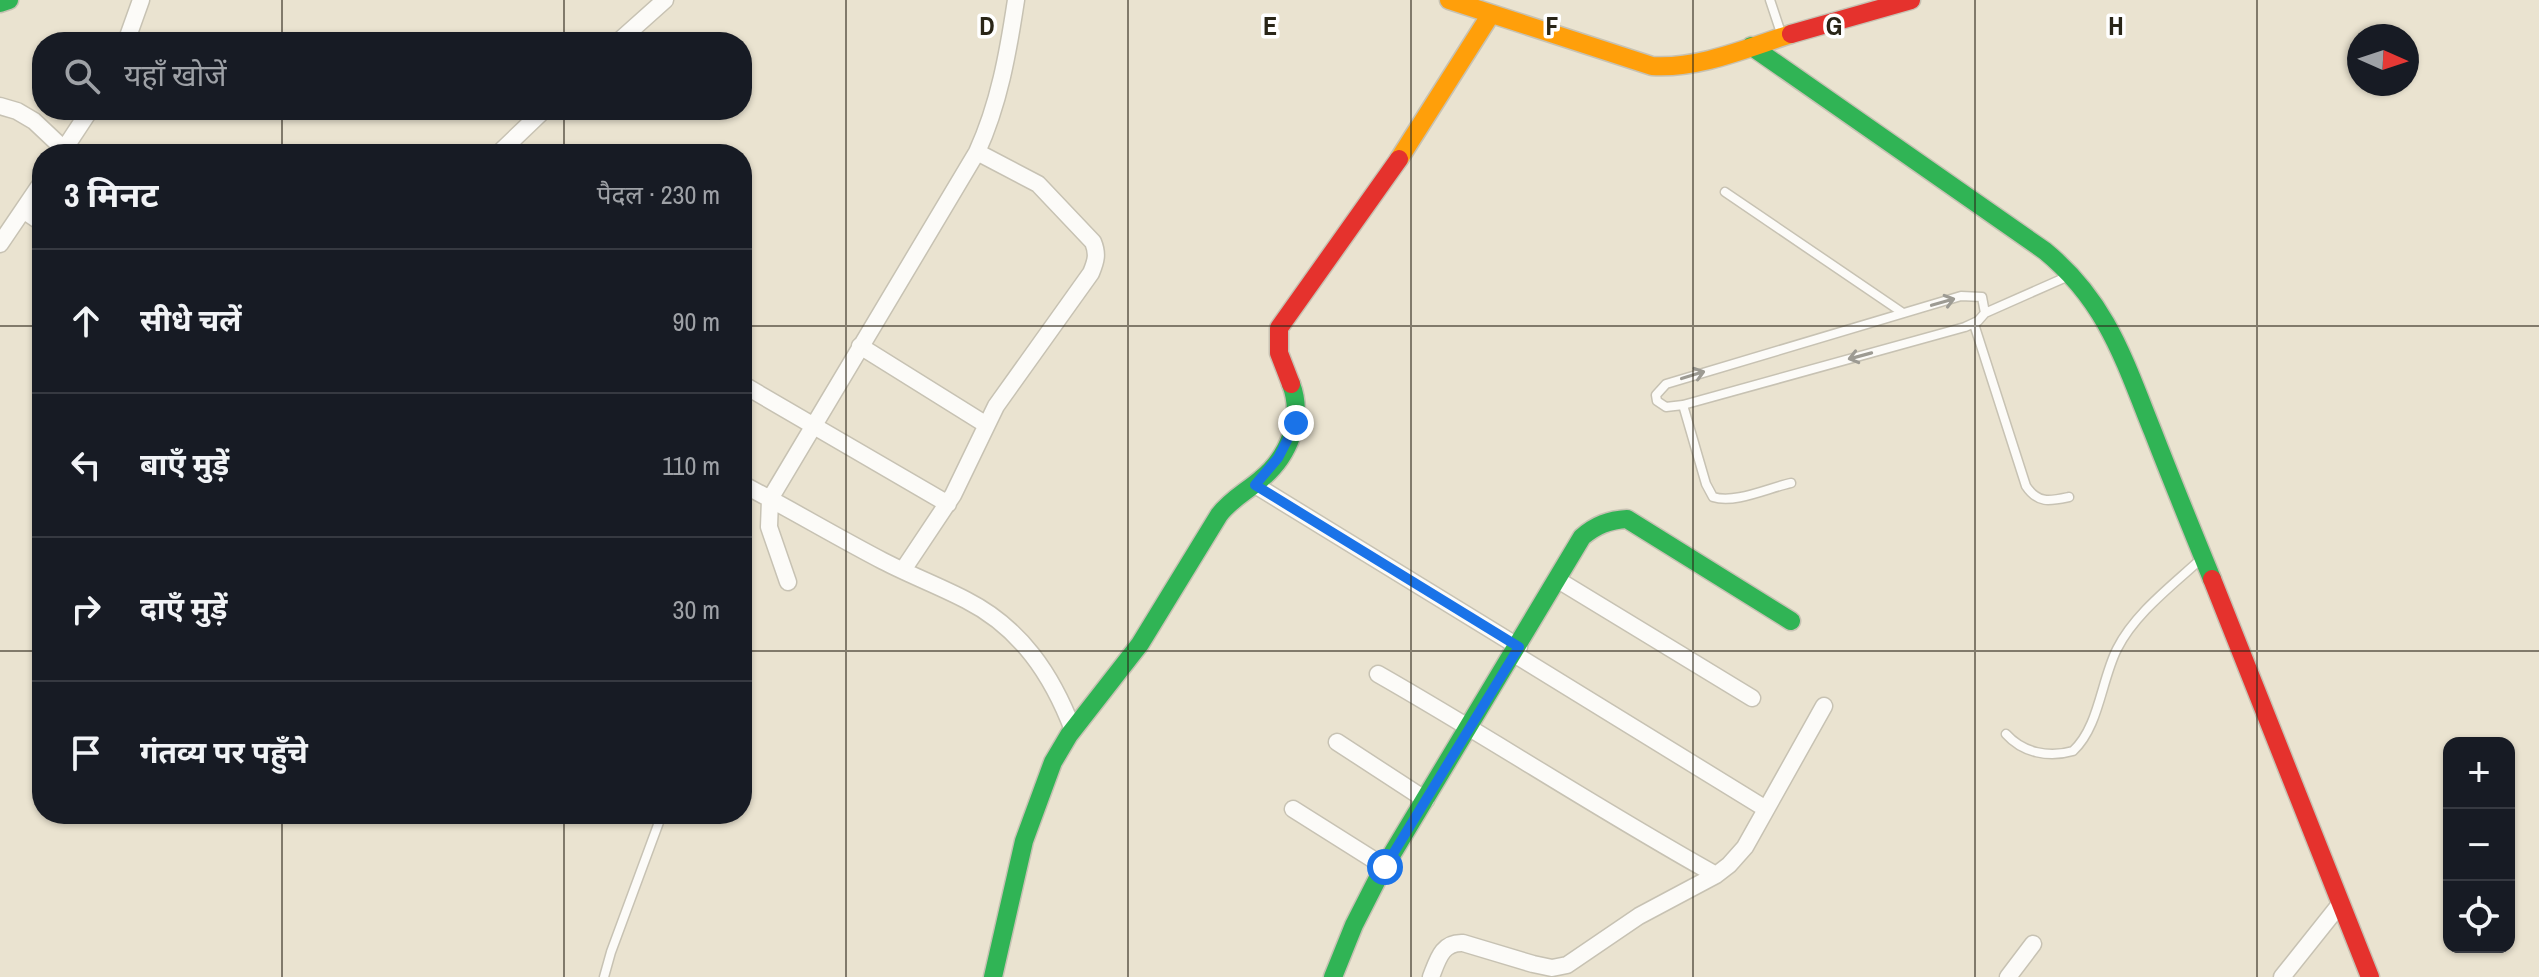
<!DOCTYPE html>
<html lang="hi">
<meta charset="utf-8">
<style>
:root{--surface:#171b24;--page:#242831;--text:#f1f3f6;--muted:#9ea1a6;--line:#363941}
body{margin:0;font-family:"Archivo Narrow","Noto Sans Devanagari",sans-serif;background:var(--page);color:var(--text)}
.controls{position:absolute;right:24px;bottom:24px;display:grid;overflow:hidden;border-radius:16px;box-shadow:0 2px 6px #0004}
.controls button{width:72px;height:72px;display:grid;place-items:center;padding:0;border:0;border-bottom:2px solid var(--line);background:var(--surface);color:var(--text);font:40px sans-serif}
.compass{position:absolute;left:2347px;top:24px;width:72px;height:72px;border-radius:50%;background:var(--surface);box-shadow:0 2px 6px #0004;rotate:93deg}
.stop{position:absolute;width:24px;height:24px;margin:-18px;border:6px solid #1a73e8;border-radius:50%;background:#fff}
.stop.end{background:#1a73e8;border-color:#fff;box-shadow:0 2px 8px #0008}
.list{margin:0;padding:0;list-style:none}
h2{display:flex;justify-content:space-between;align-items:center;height:104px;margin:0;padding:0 32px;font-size:34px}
h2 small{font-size:26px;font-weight:400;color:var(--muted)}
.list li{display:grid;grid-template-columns:52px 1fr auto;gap:24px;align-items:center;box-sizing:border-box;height:144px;padding:0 32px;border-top:2px solid var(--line)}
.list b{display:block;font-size:30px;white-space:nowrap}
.list em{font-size:26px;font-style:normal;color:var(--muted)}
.icon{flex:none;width:44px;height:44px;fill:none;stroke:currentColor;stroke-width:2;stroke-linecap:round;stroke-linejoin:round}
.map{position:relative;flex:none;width:2539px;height:977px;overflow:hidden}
.search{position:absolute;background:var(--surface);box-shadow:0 2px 6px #0004;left:32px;top:32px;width:720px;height:88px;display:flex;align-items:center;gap:20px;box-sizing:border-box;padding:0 28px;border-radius:32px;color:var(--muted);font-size:30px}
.panel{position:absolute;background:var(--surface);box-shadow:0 2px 6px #0004;left:32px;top:144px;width:720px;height:680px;border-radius:32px}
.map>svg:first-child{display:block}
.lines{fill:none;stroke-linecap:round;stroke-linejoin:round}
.lane-casing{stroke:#c7c2b3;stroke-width:11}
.street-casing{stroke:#c7c2b3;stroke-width:19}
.fast-casing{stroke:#c7c2b3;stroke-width:21}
.slow-casing{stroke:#c7c2b3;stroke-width:21}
.jam-casing{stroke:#c7c2b3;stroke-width:21}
.lane{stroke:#fcfbf8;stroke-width:8}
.street{stroke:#fcfbf8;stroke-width:16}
.fast{stroke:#30b455;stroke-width:18}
.slow{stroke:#ff9f0a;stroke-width:18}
.jam{stroke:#e5322d;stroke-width:18}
.oneway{stroke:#9d9b93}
.route{stroke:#1a73e8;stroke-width:10}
.grid{fill:none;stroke:#292517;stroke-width:2;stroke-opacity:0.55}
.grid-label{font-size:26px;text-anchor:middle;font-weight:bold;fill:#292517;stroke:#fff;stroke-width:7;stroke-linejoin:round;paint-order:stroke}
</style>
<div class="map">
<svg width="2539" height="977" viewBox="0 0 2539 977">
<rect width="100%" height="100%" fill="#eae3d0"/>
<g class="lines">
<defs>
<path id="lane" d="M1770,0L1781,33
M1725,192L1903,313
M1985,313L1982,297L1961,296L1666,384L1656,395L1657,401L1666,407L1683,405L1965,327L1978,321L1985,313L2071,275
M1974,324L2026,486C2038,504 2050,501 2069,497
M1683,405L1706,484L1713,497C1735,504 1768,488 1791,483
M2006,734C2023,753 2049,758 2073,751C2099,727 2101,681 2117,649C2135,613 2173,585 2202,558
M604,977L611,952L662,814"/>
<path id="street" d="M126,42L141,0
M618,42L665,0
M0,106L17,111L34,121L69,154
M61,154L90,110
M498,154L544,110
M23,210L42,223
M0,244L42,182
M860,346L985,424
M742,384L948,504
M742,484C790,509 835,536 883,561C910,575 939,586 966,600C1021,628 1052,675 1073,730
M1255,485L1519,647
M903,570L953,495L996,406L1091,273C1096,261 1098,254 1093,242L1038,184L977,152
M1558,580L1752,698
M788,582L769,527L770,499L977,152C999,104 1008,53 1016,0
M1514,654L1766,809
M1378,674C1492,739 1601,811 1716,875
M1337,742L1426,800
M1293,809L1385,867
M1431,977C1438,959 1442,942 1463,943L1533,964L1552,968L1567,965L1639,916L1716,875L1729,865L1745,847L1824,706
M2008,977L2033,944
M2282,977L2341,903"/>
<path id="fast" d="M0,3L9,0
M1751,46L2045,251C2107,302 2124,360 2153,432C2172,481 2192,530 2212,579
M993,977L1024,841L1053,762L1069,735L1140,644L1219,515C1231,499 1246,492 1261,479C1289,456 1304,418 1291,384
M1333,977L1354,925L1380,874L1582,537C1596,525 1609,520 1627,519L1791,621"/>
<path id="slow" d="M1449,0L1652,66C1699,69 1747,48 1791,34
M1399,159L1491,14"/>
<path id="jam" d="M1791,34L1911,0
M1291,384L1279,353V328L1399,159
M2212,579L2370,977"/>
</defs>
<use href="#lane" class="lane-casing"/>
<use href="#street" class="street-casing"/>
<use href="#fast" class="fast-casing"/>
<use href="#slow" class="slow-casing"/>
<use href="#jam" class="jam-casing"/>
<use href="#lane" class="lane"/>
<use href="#street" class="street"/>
<use href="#fast" class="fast"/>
<use href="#slow" class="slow"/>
<use href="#jam" class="jam"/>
</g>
<defs><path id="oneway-shaft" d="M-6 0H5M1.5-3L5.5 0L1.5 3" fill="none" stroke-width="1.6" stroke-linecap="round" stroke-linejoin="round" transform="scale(2)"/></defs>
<g class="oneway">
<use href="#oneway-shaft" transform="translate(1943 302) rotate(-16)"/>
<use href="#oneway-shaft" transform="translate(1860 356) rotate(165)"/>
<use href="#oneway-shaft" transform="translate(1693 375) rotate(-17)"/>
</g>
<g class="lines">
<path class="route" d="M1296,423L1278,458L1255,485L1519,647L1385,867"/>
</g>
<path class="grid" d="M282,0V42M564,0V42M846,0V977M1128,0V977M1411,0V977M1693,0V977M1975,0V977M2257,0V977M282,110V154M564,110V154M0,326H42M742,326H2539M0,651H42M742,651H2539M282,814V977M564,814V977"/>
<g class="grid-label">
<text x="987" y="35">D</text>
<text x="1270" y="35">E</text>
<text x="1552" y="35">F</text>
<text x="1834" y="35">G</text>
<text x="2116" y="35">H</text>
</g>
</svg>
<div class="controls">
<button>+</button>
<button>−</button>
<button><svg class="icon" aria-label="locate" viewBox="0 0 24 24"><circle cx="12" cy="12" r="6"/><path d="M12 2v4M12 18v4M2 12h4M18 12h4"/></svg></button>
</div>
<svg class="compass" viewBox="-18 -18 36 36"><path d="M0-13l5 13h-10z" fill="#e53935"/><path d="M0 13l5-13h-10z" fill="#9ea1a6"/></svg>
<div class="stop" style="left:1385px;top:867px"></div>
<div class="stop end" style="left:1296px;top:423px"></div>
<div class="search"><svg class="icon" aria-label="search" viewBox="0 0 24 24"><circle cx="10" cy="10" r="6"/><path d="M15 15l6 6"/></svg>यहाँ खोजें</div>
<section class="panel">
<h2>3 मिनट<small>पैदल · 230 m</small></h2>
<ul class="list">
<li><svg class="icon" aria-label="ahead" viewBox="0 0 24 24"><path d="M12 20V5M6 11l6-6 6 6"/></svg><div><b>सीधे चलें</b></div><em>90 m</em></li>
<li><svg class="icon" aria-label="left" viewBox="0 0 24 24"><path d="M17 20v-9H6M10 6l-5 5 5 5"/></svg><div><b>बाएँ मुड़ें</b></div><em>110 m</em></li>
<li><svg class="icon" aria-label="right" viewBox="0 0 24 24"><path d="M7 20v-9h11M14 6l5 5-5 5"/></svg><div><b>दाएँ मुड़ें</b></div><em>30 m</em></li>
<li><svg class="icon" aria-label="arrive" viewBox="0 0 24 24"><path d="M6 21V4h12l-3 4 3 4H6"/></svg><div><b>गंतव्य पर पहुँचे</b></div></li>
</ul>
</section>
</div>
